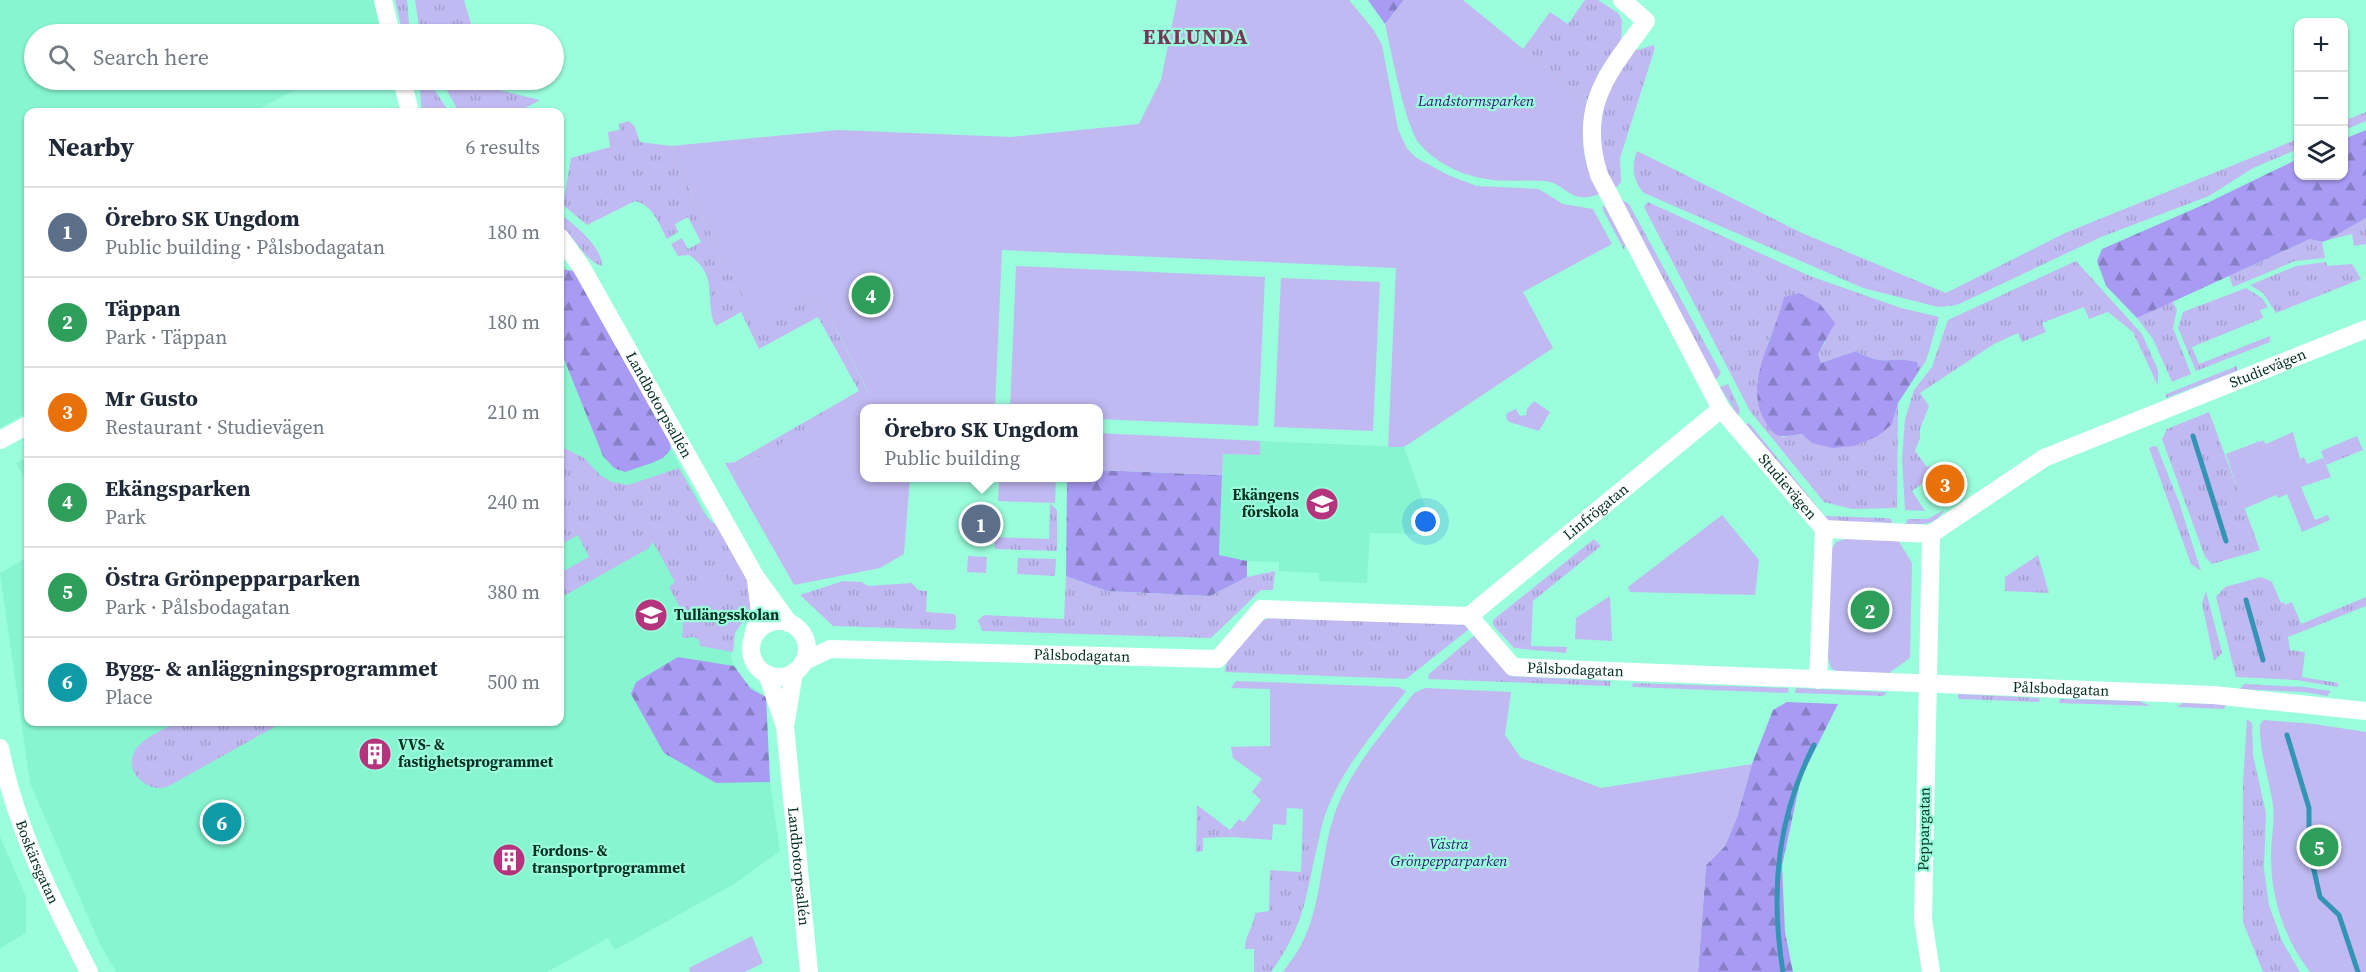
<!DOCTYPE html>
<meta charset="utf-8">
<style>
:root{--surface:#fff;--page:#f6f6f7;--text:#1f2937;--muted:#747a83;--line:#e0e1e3;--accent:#0b8043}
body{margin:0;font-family:"Source Serif 4",serif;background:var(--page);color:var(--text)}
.controls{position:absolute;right:18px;top:18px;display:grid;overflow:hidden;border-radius:12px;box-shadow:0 2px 4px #0004}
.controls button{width:54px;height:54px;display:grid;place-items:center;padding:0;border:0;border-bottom:2px solid var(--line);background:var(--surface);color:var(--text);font:30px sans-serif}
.you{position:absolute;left:1426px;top:522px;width:21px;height:21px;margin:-15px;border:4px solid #fff;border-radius:50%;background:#1a73e8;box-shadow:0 0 0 9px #1a73e833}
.badge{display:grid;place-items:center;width:39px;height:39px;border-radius:50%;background:var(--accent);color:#fff;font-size:20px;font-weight:700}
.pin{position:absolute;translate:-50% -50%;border:3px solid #fff;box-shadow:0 2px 6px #0006}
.popup{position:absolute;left:860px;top:404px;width:243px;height:78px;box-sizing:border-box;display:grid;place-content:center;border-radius:12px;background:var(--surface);filter:drop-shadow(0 2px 4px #0005);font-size:20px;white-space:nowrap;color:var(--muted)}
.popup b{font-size:22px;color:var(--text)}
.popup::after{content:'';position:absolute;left:50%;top:100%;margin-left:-12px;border:12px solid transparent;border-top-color:var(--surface)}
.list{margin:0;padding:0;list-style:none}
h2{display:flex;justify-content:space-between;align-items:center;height:78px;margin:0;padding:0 24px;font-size:26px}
h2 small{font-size:20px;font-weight:400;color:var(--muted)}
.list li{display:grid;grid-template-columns:39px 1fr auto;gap:18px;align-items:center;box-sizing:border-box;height:90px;padding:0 24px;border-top:2px solid var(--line)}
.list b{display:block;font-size:22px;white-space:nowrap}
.list p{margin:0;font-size:20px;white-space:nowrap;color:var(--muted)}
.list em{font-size:20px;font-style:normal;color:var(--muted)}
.icon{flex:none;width:33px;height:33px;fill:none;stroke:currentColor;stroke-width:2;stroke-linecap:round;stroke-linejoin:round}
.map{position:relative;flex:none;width:2366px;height:972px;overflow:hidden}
.search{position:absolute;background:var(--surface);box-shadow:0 2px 4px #0004;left:24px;top:24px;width:540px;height:66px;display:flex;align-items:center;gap:15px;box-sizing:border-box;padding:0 21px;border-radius:33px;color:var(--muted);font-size:22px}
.panel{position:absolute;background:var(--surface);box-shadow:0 2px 4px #0004;left:24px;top:108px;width:540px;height:618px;border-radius:12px}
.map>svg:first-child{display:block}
.built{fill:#86f5d0}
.grass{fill:url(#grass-tufts)}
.forest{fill:url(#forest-firs)}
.park{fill:#c0b9f2}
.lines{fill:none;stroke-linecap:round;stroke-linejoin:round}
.stream{stroke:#3394b5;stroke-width:5}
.secondary{stroke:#fff;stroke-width:18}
.labels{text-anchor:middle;stroke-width:4.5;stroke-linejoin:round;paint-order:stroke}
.park-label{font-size:15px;font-style:italic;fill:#341375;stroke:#9afddb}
.street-label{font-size:15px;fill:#012f23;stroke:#9afddb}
.poi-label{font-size:15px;font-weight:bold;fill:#012f23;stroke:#9afddb;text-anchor:start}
.district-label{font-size:21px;font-weight:bold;letter-spacing:1.5px;fill:#773657;stroke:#9afddb}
</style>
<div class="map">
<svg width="2366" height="972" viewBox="0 0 2366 972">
<defs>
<pattern id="grass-tufts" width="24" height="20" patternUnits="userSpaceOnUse" patternTransform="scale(1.5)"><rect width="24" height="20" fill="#c0b9f2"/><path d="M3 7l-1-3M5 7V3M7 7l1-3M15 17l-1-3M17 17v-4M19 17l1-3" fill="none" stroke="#a39fcf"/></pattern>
<pattern id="forest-firs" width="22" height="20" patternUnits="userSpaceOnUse" patternTransform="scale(1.5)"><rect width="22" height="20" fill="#a99bf4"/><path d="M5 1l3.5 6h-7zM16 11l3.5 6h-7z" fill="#877fc5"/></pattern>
</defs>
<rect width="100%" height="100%" fill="#9afddb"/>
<path class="built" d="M0,0H374L383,34H34V80H313L253,112H28V412L0,428Z
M560,261L575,280L633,381L757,606L739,620L732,643L731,659L743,681L766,697L770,782L780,851L734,884L615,950L608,938L547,972H116L99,942L30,783L0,573L28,557V722H560Z
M1260,441L1404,447L1435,534L1370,533L1367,583L1319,581V573L1279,571V562L1247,561L1219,555L1223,454L1260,455Z
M28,457V485L16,463Z
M0,837L26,896V933L0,948Z"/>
<path class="grass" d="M395,0H407L410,34H403Z
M415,0H464L474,34H420Z
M1585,0H1598L1618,13L1622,20L1621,41L1599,72L1587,101L1523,49L1550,12L1568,24Z
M1653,45L1655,48L1620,158L1621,182L1617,187L1611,188L1599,146L1604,96L1635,48L1638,50Z
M419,80H428L449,112H422Z
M441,80H487L490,88L540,100L518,112H459Z
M2366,112V121L2344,130V121Z
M628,121L634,125L640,142L671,146L692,196L756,320L820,298L868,392L731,474L725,463L735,462L859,391L818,317L759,349L741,312L716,326C703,303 721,276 689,255L678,256L671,244L682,238L688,249L701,242L688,217L675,224L678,232L667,239C659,224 653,205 635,201L587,225L563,205L571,158L610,147L608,132L620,130L619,124Z
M2298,139V149L2253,168L2209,196L2101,237L1957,305L1938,307L1863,288L1644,193C1633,182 1631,165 1637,151L1802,233L1946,293L2065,233Z
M1619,198L1629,204L1721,373L1716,380Z
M1648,202L1810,276L1901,308L1939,317L1926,361L1919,371L1916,362C1890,355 1885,368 1856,351L1821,363L1818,354L1826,341L1781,311L1768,342L1757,383L1782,437L1802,434L1812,443L1892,424L1898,403L1897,508L1852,509L1824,502L1750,411L1644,207Z
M1604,205L1626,242L1624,250L1602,208Z
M563,216C577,227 602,247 602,266C583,260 576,237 560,226Z
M2366,218V244L2354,246L2352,234L2328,240Z
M2310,239L2322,242L2325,258L2295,261L2233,287L2229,276Z
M2076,261L2142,334L2158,370V386L2133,332L2108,312L2089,319L2084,307L2042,323L2046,332L2022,342L2018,333L1994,344L1920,393L1929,406L1920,429V438L1915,451L1927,467L1930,466L1936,474L1912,491L1925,511L1905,510L1902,459L1905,419L1914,390L1932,367L1948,320Z
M2326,262L2327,266L2352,264L2361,279L2276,313L2263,293L2250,285L2296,266Z
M2246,288L2262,298L2268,307L2260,310L2263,318L2192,347L2199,364L2270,336V342L2196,371L2178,328L2183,312Z
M2172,300L2177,310L2173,328L2191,374L2172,382L2153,339L2137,318Z
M2237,366V371L2166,398L2165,395L2171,392Z
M1728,384L1740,410L1738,416L1720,387Z
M2209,412L2260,550L2212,564L2205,557L2162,439L2167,429Z
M1749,423L1825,516L1886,518L1891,519L1892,523L1825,521L1746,424Z
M2357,436L2363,450L2326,465L2321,451Z
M560,446L584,458L601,476L612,482L628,485L679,468L706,516L719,528L746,576L753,606L735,633L733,652L700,646L699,640L695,637L682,638L684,615L669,587L675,582L653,542L649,548L560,598V573L589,557L578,535L560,545Z
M2154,446L2157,447L2179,502L2201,571L2191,564L2149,448Z
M1050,503L1057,510V551L995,549L993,537L1049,539Z
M1944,510C1936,526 1922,524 1906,524L1907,519H1928Z
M1594,539L1601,546L1533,601L1531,646L1567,647L1566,653L1514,648L1493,625V620Z
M2038,555L2049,593L2005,591V577Z
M968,556L987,557L986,573L967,572Z
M1018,558L1056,559L1055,576L1017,574Z
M1275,571L1273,590H1261L1211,638L982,631L978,620L984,615L1064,619L1066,576L1107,591L1210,596L1247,577Z
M2261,577L2272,582L2281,603L2284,602L2285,605L2292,602L2301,624L2366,597V606L2288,637L2290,650L2305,652L2302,677L2338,683V687L2297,680L2236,677L2216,597L2225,587Z
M843,581L862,582L868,586L912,583L918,590L927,591L926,612L954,614L956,617V628L953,630L833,626L800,595Z
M2206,591L2222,653L2214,661L2202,603Z
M1268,618L1462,624L1468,627V630L1406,679L1225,672C1226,653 1250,626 1268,618Z
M1476,634L1510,676L1610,681V686L1428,679L1429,674Z
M1633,683L1788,688L1789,690L1787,693L1632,687Z
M2244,684L2305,687L2331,691L2327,696L2304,692L2240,689Z
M1796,688L1884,692L1887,693L1883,696L1795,693Z
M1958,694L2039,698L2040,702L1958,699Z
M2060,699L2139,701L2151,706L2059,703Z
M2183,703L2226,704L2224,709L2177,707Z
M2247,719L2252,723L2253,755L2266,813L2264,869L2269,905L2282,941L2300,972H2263L2243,922V783Z
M178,722H283L167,787C147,793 123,771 135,751C143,737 165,729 178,722Z
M1197,805L1230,830L1232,837L1203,838V851L1196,852Z
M1319,839C1305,895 1307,922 1271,972H1254V949H1245C1245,934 1254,927 1255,913L1269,911L1270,870L1301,872L1302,841Z"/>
<path class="forest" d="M1368,0H1404L1385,24Z
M2366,130V218L2328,240L2322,242L2310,239L2137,318L2106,286L2097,261L2102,249L2205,204L2298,159V176H2344V139Z
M560,269L575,271L669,437L671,449L663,458L652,463L625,472L614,468L603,456L560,349Z
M1799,293L1820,304L1835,323L1818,354L1821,363L1856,351C1885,368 1890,355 1917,362L1919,371L1898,403L1892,424L1878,436L1854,446L1833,448L1812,443L1802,434C1780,437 1775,440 1764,419C1743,382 1776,334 1784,297Z
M1098,470L1222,475L1219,555L1247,561V577L1210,596L1107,591L1066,576L1067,478H1098Z
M678,657L734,666L751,689L766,697L770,782L716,783L664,753L631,694L636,682Z
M1787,702L1838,704L1801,778L1782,866L1785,932L1793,972H1698L1706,865L1725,846L1737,817L1752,764L1773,710Z"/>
<path class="park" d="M1177,0H1349L1373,29L1382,45L1398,129L1406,147L1415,157L1448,175L1477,186L1539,189L1563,204L1593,209L1612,244L1523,292L1553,348L1404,447H1388L1396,268L1002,250L995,408H864V478H910L904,554L880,568L794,585L731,474L868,391L820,298L756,321L692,196L671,146L838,130L1011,137L1139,124L1161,80Z
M1404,0H1463L1587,101C1580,133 1580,169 1604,192C1570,208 1567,183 1545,181C1525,179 1502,183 1481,178C1459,174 1433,161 1419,143C1405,125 1391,50 1385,24Z
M1016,266L1265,277L1258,426L1098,419V408H1010Z
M1281,278L1380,282L1373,431L1274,427Z
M1534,401L1550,412L1539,431L1509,422L1506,418L1507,413L1516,409L1520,416L1526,415L1527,409Z
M2293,432L2300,459L2304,457L2307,464L2323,458L2331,477L2301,487L2315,520L2328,515L2330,520L2302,532L2287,494L2278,498L2276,495L2244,509L2226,454L2263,440L2266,444Z
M1098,433L1260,441V455L1223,454L1222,475L1098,470Z
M999,478H1056L1055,503L998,501Z
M1722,515L1759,560L1755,595L1630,592L1628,587Z
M1846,539L1898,540L1912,563L1910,658L1886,675L1841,674L1831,668L1828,658L1830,552L1836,542Z
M721,569L736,595L695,618L681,593Z
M1610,596L1612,641L1575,639L1576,618Z
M1236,681L1398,687L1406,691C1372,736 1329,781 1319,839L1302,841L1303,809L1287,808L1286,825L1273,824L1272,840L1232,837L1230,830L1239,819L1244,822L1261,800L1252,792L1262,779L1233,758L1231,747L1270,746V689L1231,688Z
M1425,688L1511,692L1505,735L1521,758L1601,788L1752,764L1737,817L1725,846L1706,865L1698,972H1283C1289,963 1296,955 1301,945C1323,904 1320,851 1337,807C1354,764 1386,729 1414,693Z
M2264,720L2314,724L2366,732V972H2310C2284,938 2271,898 2271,856C2271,839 2275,822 2273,805C2269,777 2259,753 2260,724Z
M752,936L763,963L745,972H690L689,968Z"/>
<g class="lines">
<path class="stream" d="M2193,436L2226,541
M2246,600L2263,660
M2287,735L2309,808V848L2320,897L2339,915L2358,972
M1783,972C1770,892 1777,818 1814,745"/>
<g class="secondary">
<path d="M383,0L391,34"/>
<path id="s1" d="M1622,0L1646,21C1608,73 1577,106 1599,175L1721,409L1824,529L1931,534L2044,458L2366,329"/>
<path d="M402,80L410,112"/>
<path id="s2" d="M560,237L582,268L755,576L789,623"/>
<path d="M0,440L28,425"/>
<path d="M1931,534L1923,919L1931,972"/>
<path id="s3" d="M1469,616L1721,409"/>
<circle cx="779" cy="649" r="28"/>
<path d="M753,636L760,612L756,581"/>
<path id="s4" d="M803,662L830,649L1218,659L1261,609L1469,616L1513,667L2213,695L2366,711"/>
<path id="s5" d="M767,674L785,726L809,972"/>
<path d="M1818,680L1824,529"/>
<path d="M786,721L794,672"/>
<path id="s6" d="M0,748C16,829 52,899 89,972"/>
</g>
</g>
<defs>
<symbol id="school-disc" viewBox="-11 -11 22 22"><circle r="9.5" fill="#b6347d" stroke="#9afddb"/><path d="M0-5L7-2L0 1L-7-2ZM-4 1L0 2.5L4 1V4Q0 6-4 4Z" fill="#fff"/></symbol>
<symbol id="building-disc" viewBox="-11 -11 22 22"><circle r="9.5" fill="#b6347d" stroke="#9afddb"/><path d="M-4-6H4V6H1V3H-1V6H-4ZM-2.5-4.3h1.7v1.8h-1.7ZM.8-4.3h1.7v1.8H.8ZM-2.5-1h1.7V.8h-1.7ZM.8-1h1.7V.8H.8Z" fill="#fff"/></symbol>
</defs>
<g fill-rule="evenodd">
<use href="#school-disc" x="1303" y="485" width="38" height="38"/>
<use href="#school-disc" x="632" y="596" width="38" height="38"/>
<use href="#building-disc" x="356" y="735" width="38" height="38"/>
<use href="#building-disc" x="490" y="841" width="38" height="38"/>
</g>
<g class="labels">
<g class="park-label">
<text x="1476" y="106">Landstormsparken</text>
<text x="1449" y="849">Västra<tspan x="1449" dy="17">Grönpepparparken</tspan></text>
</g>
<g class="street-label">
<text dy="5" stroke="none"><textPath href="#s1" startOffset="1108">Studievägen</textPath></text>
<text dy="5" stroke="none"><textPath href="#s2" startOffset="195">Landbotorpsallén</textPath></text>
<text dy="5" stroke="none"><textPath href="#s1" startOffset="568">Studievägen</textPath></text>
<text dy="5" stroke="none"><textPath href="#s3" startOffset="164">Linfrögatan</textPath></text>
<text dy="5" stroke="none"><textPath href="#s4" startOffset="282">Pålsbodagatan</textPath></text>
<text dy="5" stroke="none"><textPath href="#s4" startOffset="822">Pålsbodagatan</textPath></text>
<text dy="5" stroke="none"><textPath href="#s4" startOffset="1308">Pålsbodagatan</textPath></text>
<text transform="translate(1924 829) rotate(-89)" y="5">Peppargatan</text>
<text dy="5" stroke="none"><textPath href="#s6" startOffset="120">Boskärsgatan</textPath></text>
<text dy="5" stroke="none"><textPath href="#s5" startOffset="196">Landbotorpsallén</textPath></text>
</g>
<g class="poi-label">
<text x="1299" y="500" text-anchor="end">Ekängens<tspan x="1299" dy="17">förskola</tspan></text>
<text x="674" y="620">Tullängsskolan</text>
<text x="398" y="750">VVS- &amp;<tspan x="398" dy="17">fastighetsprogrammet</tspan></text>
<text x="532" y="856">Fordons- &amp;<tspan x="532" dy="17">transportprogrammet</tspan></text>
</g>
<g class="district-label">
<text x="1196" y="44">EKLUNDA</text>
</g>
</g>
</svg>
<div class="controls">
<button>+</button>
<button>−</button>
<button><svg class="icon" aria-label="layers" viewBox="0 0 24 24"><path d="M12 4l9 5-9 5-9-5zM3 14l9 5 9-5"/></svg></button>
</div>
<div class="you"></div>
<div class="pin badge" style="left:981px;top:524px;background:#5c6f8a">1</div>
<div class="popup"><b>Örebro SK Ungdom</b>Public building</div>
<div class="pin badge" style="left:1870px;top:610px;background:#2e9e5b">2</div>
<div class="pin badge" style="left:1945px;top:484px;background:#e8710a">3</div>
<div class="pin badge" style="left:871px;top:295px;background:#2e9e5b">4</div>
<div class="pin badge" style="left:2319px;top:847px;background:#2e9e5b">5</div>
<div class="pin badge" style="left:222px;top:822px;background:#0f9aa8">6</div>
<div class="search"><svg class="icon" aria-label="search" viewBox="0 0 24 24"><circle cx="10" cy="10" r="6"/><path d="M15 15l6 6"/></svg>Search here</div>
<section class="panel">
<h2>Nearby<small>6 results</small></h2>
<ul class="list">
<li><span class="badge" style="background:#5c6f8a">1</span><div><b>Örebro SK Ungdom</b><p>Public building · Pålsbodagatan</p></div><em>180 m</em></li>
<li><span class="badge" style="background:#2e9e5b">2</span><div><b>Täppan</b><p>Park · Täppan</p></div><em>180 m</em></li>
<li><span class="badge" style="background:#e8710a">3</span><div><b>Mr Gusto</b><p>Restaurant · Studievägen</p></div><em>210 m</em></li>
<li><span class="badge" style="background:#2e9e5b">4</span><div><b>Ekängsparken</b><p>Park</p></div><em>240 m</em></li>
<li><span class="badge" style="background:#2e9e5b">5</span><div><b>Östra Grönpepparparken</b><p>Park · Pålsbodagatan</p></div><em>380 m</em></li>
<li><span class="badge" style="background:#0f9aa8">6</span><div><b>Bygg- &amp; anläggningsprogrammet</b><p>Place</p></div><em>500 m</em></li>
</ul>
</section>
</div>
